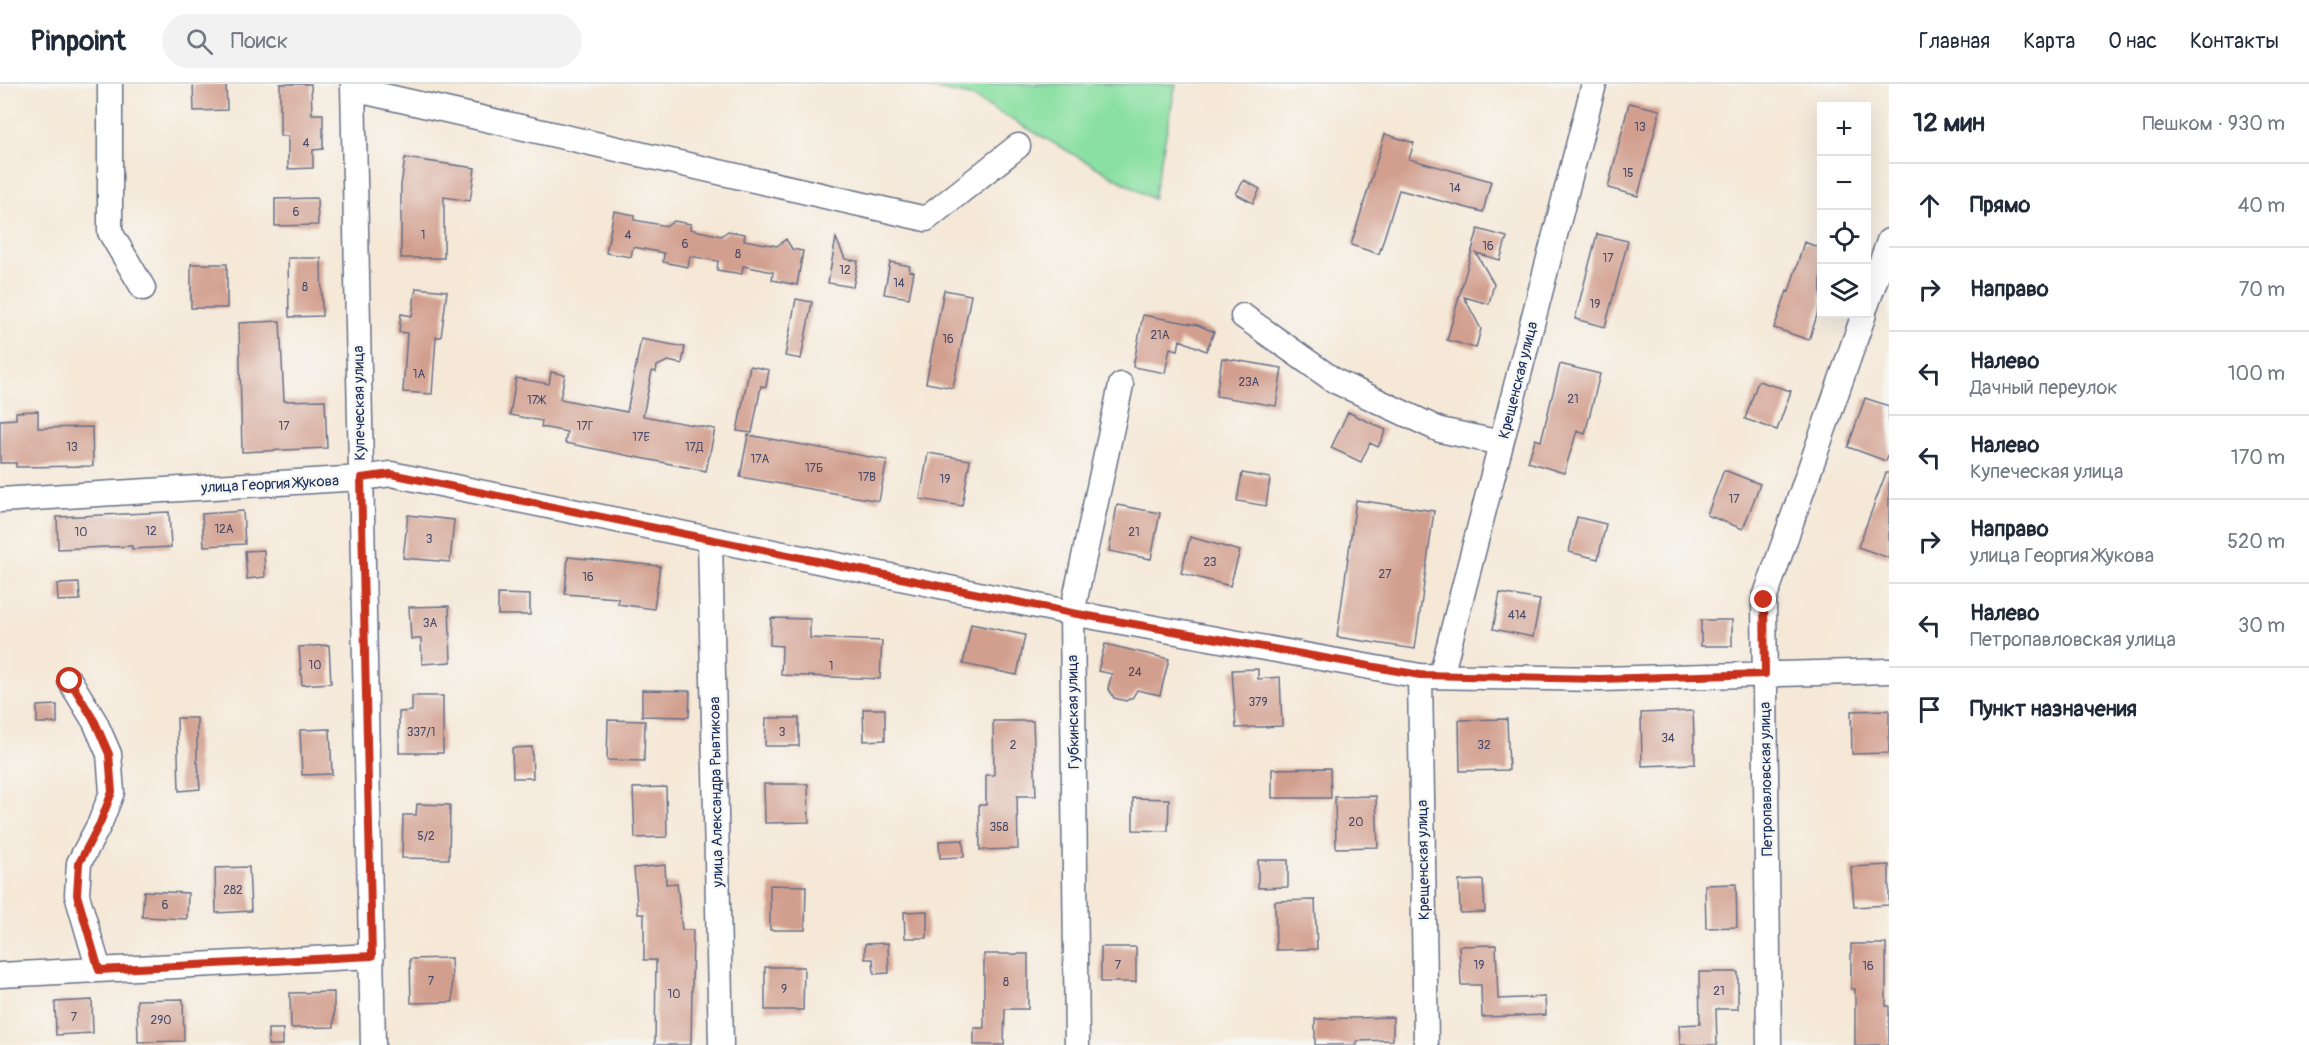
<!DOCTYPE html>
<html lang="ru">
<meta charset="utf-8">
<style>
:root{--surface:#fff;--page:#f2f2f3;--text:#1f2937;--muted:#747a83;--line:#e0e1e3}
body{margin:0;font-family:Pangolin,sans-serif;background:var(--page);color:var(--text)}
.controls{position:absolute;right:18px;top:18px;display:grid;overflow:hidden;border-radius:0px;box-shadow:0 6px 24px #0002}
.controls button{width:54px;height:54px;display:grid;place-items:center;padding:0;border:0;border-bottom:2px solid var(--line);background:var(--surface);color:var(--text);font:30px sans-serif}
.stop{position:absolute;width:18px;height:18px;margin:-14px;border:4px solid #c8321e;border-radius:50%;background:#fff}
.stop.end{background:#c8321e;border-color:#fff;box-shadow:0 2px 6px #0008}
.list{margin:0;padding:0;list-style:none}
h2{display:flex;justify-content:space-between;align-items:center;height:78px;margin:0;padding:0 24px;font-size:26px}
h2 small{font-size:20px;font-weight:400;color:var(--muted)}
.list li{display:grid;grid-template-columns:39px 1fr auto;gap:18px;align-items:center;box-sizing:border-box;height:84px;padding:0 24px;border-top:2px solid var(--line)}
.list b{display:block;font-size:22px;white-space:nowrap}
.list p{margin:0;font-size:20px;white-space:nowrap;color:var(--muted)}
.list em{font-size:20px;font-style:normal;color:var(--muted)}
.icon{flex:none;width:33px;height:33px;fill:none;stroke:currentColor;stroke-width:2;stroke-linecap:round;stroke-linejoin:round}
.map{position:relative;flex:none;width:1889px;height:961px;overflow:hidden}
header{display:flex;align-items:center;gap:36px;box-sizing:border-box;height:84px;padding:0 30px;background:var(--surface);border-bottom:2px solid var(--line)}
header strong{font-size:28px}
nav{display:flex;gap:33px;margin-inline-start:auto;font-size:21px}
.search{width:420px;height:54px;background:var(--page);display:flex;align-items:center;gap:15px;box-sizing:border-box;padding:0 21px;border-radius:33px;color:var(--muted);font-size:22px}
main{display:flex}
aside{flex:1;background:var(--surface)}
.map>svg:first-child{display:block}
.green{fill:#8ae0a2;stroke:#528880;stroke-width:1.5}
.building{fill:#d29f8e}
.lines{fill:none;stroke-linecap:round;stroke-linejoin:round}
.minor-casing{stroke:#677088;stroke-width:27}
.minor{stroke:#fff;stroke-width:24}
.route{stroke:#c8321e;stroke-width:8}
.labels{text-anchor:middle;stroke-width:4.5;stroke-linejoin:round;paint-order:stroke}
.number-label{font-size:12px;fill:#494b6a}
.street-label{font-size:15px;fill:#1b2f5e;stroke:#f6f6f2}
</style>
<header>
<strong>Pinpoint</strong>
<div class="search"><svg class="icon" aria-label="search" viewBox="0 0 24 24"><circle cx="10" cy="10" r="6"/><path d="M15 15l6 6"/></svg>Поиск</div>
<nav><a>Главная</a><a>Карта</a><a>О нас</a><a>Контакты</a></nav>
</header>
<main>
<div class="map">
<svg width="1889" height="961" viewBox="0 0 1889 961">
<rect width="100%" height="100%" fill="#f6f6f2"/>
<filter id="ink" filterUnits="userSpaceOnUse"><feTurbulence type="fractalNoise" baseFrequency=".0167" numOctaves="2"/><feDisplacementMap in="SourceGraphic" scale="12" xChannelSelector="R" yChannelSelector="G"/><feConvolveMatrix kernelMatrix="1 2 1 2 8 2 1 2 1" color-interpolation-filters="sRGB"/></filter>
<filter id="wash" filterUnits="userSpaceOnUse"><feTurbulence type="fractalNoise" baseFrequency=".008" numOctaves="4" result="noise"/><feDisplacementMap in="SourceGraphic" scale="24" xChannelSelector="R" yChannelSelector="G"/><feGaussianBlur stdDeviation="1.35" result="paint"/><feColorMatrix in="noise" values="0 0 0 0 0 0 0 0 0 0 0 0 0 0 0 0 0 1.4 0 .05"/><feComposite in="paint" operator="in"/></filter>
<g filter="url(#wash)">
<rect width="100%" height="100%" fill="#f5e8d7"/>
<path class="green" d="M913,0H1176L1153,115L970,12Z"/>
<g id="blocks">
<path class="building" d="M193,0H226L227,26L194,27Z
M280,0H311L312,30H323V65L313,66V84L288,85V52H280Z
M1629,19L1660,26L1638,112L1608,104Z
M1385,50L1414,59L1409,75L1491,97L1483,128L1399,106L1379,170L1351,161Z
M405,74L475,84L470,117L444,113V174H401V101Z
M1244,96L1260,105L1253,119L1236,110Z
M317,114L318,141L275,142V115Z
M614,127L635,131L634,136L667,142L674,137L691,140L690,145L721,152L728,147L745,150L744,156L777,162L786,155L792,165L803,167L797,201L772,196L773,188L743,182L742,190L717,186L718,177L690,172L688,183L663,178L664,169L633,163L631,173L606,169Z
M1478,145L1507,153L1500,176L1476,169L1494,200L1489,220L1464,213L1481,245L1476,264L1447,256Z
M1597,150L1628,157L1605,243L1575,235Z
M836,154L845,175L858,177L853,203L828,199Z
M1804,158L1821,164V219L1809,256L1774,244L1787,207L1789,208Z
M288,174H321L322,232L289,233Z
M890,178L910,182L909,187L914,188L909,214L884,210Z
M191,180H227V224H191Z
M416,204L447,207L441,253H436L432,310L403,308L407,249L399,248L401,230L412,232Z
M944,206L971,211L953,304L926,299Z
M796,215L812,218L801,275L785,272Z
M1143,231L1198,241L1214,248L1206,267L1180,256L1178,266L1170,264L1165,289L1133,283Z
M280,237L284,317L325,316L327,364L242,368L239,239Z
M641,255L685,263L682,280L668,277L657,282L656,288L652,287L643,332L715,345L706,387L565,359L567,348L541,343L542,337L510,331L516,294L549,300L551,288L565,291L560,315L627,328Z
M1222,274L1282,284L1276,322L1216,312Z
M1560,280L1600,290L1585,350L1577,347L1564,389L1528,378L1535,355L1541,357Z
M750,282L769,286L766,303L761,302L752,349L737,347Z
M1758,297L1791,307L1777,346L1745,335Z
M1865,314L1889,322V368L1886,377L1848,363Z
M38,327V344L92,343L93,382L16,383V379H0V336L16,335V328Z
M1348,328L1386,346L1378,363L1370,359L1361,378L1331,364Z
M748,351L887,376L879,417L740,393Z
M928,369L970,376L962,422L920,415Z
M1724,386L1760,400L1743,445L1707,431Z
M1242,389L1270,394L1266,422L1237,417Z
M1886,389H1889V474L1858,463Z
M1356,416L1434,427L1415,565L1337,553Z
M1117,421L1160,429L1151,475L1109,467Z
M243,427L245,460L204,462L202,430Z
M169,428L171,463L132,465V462L58,465L57,433Z
M408,431L454,436L450,478L403,474Z
M1577,433L1606,440L1598,475L1569,468Z
M1190,453L1240,467L1230,502L1181,489Z
M264,466L265,493L247,495L245,467Z
M568,473L660,482L654,525L618,520V514L565,510Z
M79,499L80,516L58,517L57,500Z
M1500,509L1540,516L1533,553L1493,545Z
M498,510L530,511V531H498Z
M449,522L451,578L422,580L421,555H411L409,523Z
M771,534L810,535V554L882,557L880,595L781,591L782,562L770,561Z
M1701,536H1732V562H1701Z
M971,540L1025,551L1017,591L963,580Z
M1105,560L1169,575L1160,611L1137,606L1133,613L1126,617L1114,614L1108,604L1112,590L1098,587Z
M329,561L331,599L302,601L299,563Z
M1258,585V595L1280,593L1282,642L1236,644L1232,586Z
M642,606L690,607L689,633L642,632Z
M412,612H443V669H399V628L412,627Z
M57,621V639H37V622Z
M863,625H885V656L864,657Z
M1889,626V669L1852,670L1851,627Z
M1693,627L1695,680L1642,682L1641,629Z
M177,634H197V679H198L200,705L179,707Z
M766,634H799V662H765Z
M1507,635L1509,686L1460,687L1459,636Z
M608,636L645,637L644,677L607,676Z
M993,637H1033L1036,712H1017L1018,765L980,766L979,721H986V691H994Z
M330,645L332,690L302,691L300,646Z
M532,663L533,694H513L512,664Z
M1330,684L1331,714H1272V685Z
M764,700H808L809,738L765,739Z
M666,703L667,753L635,754L633,704Z
M1376,712L1378,763L1336,764L1335,713Z
M1133,714L1169,715L1168,747L1133,746Z
M417,720L450,721L449,775L402,774L403,731H416Z
M963,756L964,773L940,774L939,757Z
M1258,776H1288V803L1258,804Z
M665,781L666,800L677,799L682,846H693L691,961H655L656,876H644V830H638L634,784Z
M1889,781V821L1854,823L1851,783Z
M249,783L251,827L216,829L215,784Z
M1483,796L1485,828L1460,829L1459,797Z
M1736,800L1737,843L1706,844L1705,801Z
M770,801L806,802L805,846H770Z
M144,807L188,809L187,835L142,833Z
M1315,816L1317,865L1276,866L1275,817Z
M927,827V854H905L904,828Z
M888,859L889,889L874,890L873,875H865V860Z
M1851,860H1886V922H1889V961H1855V905H1851Z
M1496,861L1498,915L1545,913L1546,931L1482,933L1481,901H1461L1459,862Z
M1101,863H1136V898H1101Z
M984,870H1028V925H1005L1004,961H974V944H984Z
M451,874L453,918L411,919L410,875Z
M765,883H804L803,926H765Z
M1699,888H1738V925H1716L1717,961H1680L1679,941L1700,940Z
M334,908V943L291,944L290,909Z
M183,915L184,957L138,958L137,916Z
M92,916L93,949L56,951L55,918Z
M1393,933V956L1357,957V961H1315V935Z
M268,945H283V961H268Z"/>
</g>
</g>
<g filter="url(#ink)">
<use href="#blocks" fill-opacity="0" stroke="#677088" stroke-width="1.5"/>
<g class="lines">
<defs>
<path id="minor" d="M110,0V148L143,204
M353,0L373,961
M353,5L926,135L1018,62
M1866,222L1889,157
M1243,232L1335,297L1440,346L1501,359
M0,416L361,394L391,390L1072,529L1420,592L1601,595L1889,587
M710,455L721,961
M1420,592L1426,961
M1441,592L1594,0
M70,597L95,638L109,670L112,708L100,739L79,779L77,811L99,886
M0,891L372,872
M1077,961L1072,529L1121,301
M1769,961L1764,516L1864,230"/>
</defs>
<use href="#minor" class="minor-casing"/>
<use href="#minor" class="minor"/>
</g>
</g>
<g class="lines" filter="url(#ink)">
<path class="route" d="M70,597L95,638L109,670L112,708L100,739L79,779L77,811L99,886L372,872L361,394L391,390L1072,529L1420,591L1600,595L1765,590L1764,516"/>
</g>
<g class="labels">
<g class="number-label">
<text x="1640" y="47">13</text>
<text x="306" y="63">4</text>
<text x="1628" y="93">15</text>
<text x="1455" y="108">14</text>
<text x="296" y="132">6</text>
<text x="423" y="155">1</text>
<text x="628" y="155">4</text>
<text x="685" y="164">6</text>
<text x="1488" y="166">16</text>
<text x="738" y="174">8</text>
<text x="1608" y="178">17</text>
<text x="845" y="190">12</text>
<text x="899" y="203">14</text>
<text x="305" y="207">8</text>
<text x="1595" y="224">19</text>
<text x="1160" y="255">21А</text>
<text x="948" y="259">16</text>
<text x="419" y="294">1А</text>
<text x="1249" y="302">23А</text>
<text x="1573" y="319">21</text>
<text x="536" y="320">17Ж</text>
<text x="284" y="346">17</text>
<text x="585" y="346">17Г</text>
<text x="641" y="357">17Е</text>
<text x="72" y="367">13</text>
<text x="694" y="367">17Д</text>
<text x="760" y="379">17А</text>
<text x="814" y="388">17Б</text>
<text x="867" y="397">17В</text>
<text x="945" y="399">19</text>
<text x="1734" y="419">17</text>
<text x="224" y="449">12А</text>
<text x="151" y="451">12</text>
<text x="81" y="452">10</text>
<text x="1134" y="452">21</text>
<text x="429" y="459">3</text>
<text x="1210" y="482">23</text>
<text x="1385" y="494">27</text>
<text x="588" y="497">16</text>
<text x="1517" y="535">414</text>
<text x="430" y="543">3А</text>
<text x="315" y="585">10</text>
<text x="831" y="586">1</text>
<text x="1135" y="592">24</text>
<text x="1258" y="622">379</text>
<text x="421" y="652">337/1</text>
<text x="782" y="652">3</text>
<text x="1668" y="658">34</text>
<text x="1013" y="665">2</text>
<text x="1484" y="665">32</text>
<text x="1356" y="742">20</text>
<text x="999" y="747">358</text>
<text x="426" y="756">5/2</text>
<text x="233" y="810">282</text>
<text x="165" y="825">6</text>
<text x="1118" y="885">7</text>
<text x="1479" y="885">19</text>
<text x="1868" y="886">16</text>
<text x="431" y="901">7</text>
<text x="1006" y="902">8</text>
<text x="784" y="909">9</text>
<text x="1719" y="911">21</text>
<text x="674" y="914">10</text>
<text x="74" y="937">7</text>
<text x="161" y="940">290</text>
</g>
<g class="street-label">
<text transform="translate(1518 296) rotate(-76)" y="5">Крещенская улица</text>
<text transform="translate(359 319) rotate(-91)" y="5">Купеческая улица</text>
<text transform="translate(270 400) rotate(-3)" y="5">улица Георгия Жукова</text>
<text transform="translate(1073 628) rotate(-91)" y="5">Губкинская улица</text>
<text transform="translate(1766 695) rotate(-91)" y="5">Петропавловская улица</text>
<text transform="translate(716 708) rotate(-91)" y="5">улица Александра Рывтикова</text>
<text transform="translate(1423 776) rotate(-91)" y="5">Крещенская улица</text>
</g>
</g>
</svg>
<div class="controls">
<button>+</button>
<button>−</button>
<button><svg class="icon" aria-label="locate" viewBox="0 0 24 24"><circle cx="12" cy="12" r="6"/><path d="M12 2v4M12 18v4M2 12h4M18 12h4"/></svg></button>
<button><svg class="icon" aria-label="layers" viewBox="0 0 24 24"><path d="M12 4l9 5-9 5-9-5zM3 14l9 5 9-5"/></svg></button>
</div>
<div class="stop" style="left:70px;top:597px"></div>
<div class="stop end" style="left:1764px;top:516px"></div>
</div>
<aside>
<h2>12 мин<small>Пешком · 930 m</small></h2>
<ul class="list">
<li><svg class="icon" aria-label="ahead" viewBox="0 0 24 24"><path d="M12 20V5M6 11l6-6 6 6"/></svg><div><b>Прямо</b></div><em>40 m</em></li>
<li><svg class="icon" aria-label="right" viewBox="0 0 24 24"><path d="M7 20v-9h11M14 6l5 5-5 5"/></svg><div><b>Направо</b></div><em>70 m</em></li>
<li><svg class="icon" aria-label="left" viewBox="0 0 24 24"><path d="M17 20v-9H6M10 6l-5 5 5 5"/></svg><div><b>Налево</b><p>Дачный переулок</p></div><em>100 m</em></li>
<li><svg class="icon" aria-label="left" viewBox="0 0 24 24"><path d="M17 20v-9H6M10 6l-5 5 5 5"/></svg><div><b>Налево</b><p>Купеческая улица</p></div><em>170 m</em></li>
<li><svg class="icon" aria-label="right" viewBox="0 0 24 24"><path d="M7 20v-9h11M14 6l5 5-5 5"/></svg><div><b>Направо</b><p>улица Георгия Жукова</p></div><em>520 m</em></li>
<li><svg class="icon" aria-label="left" viewBox="0 0 24 24"><path d="M17 20v-9H6M10 6l-5 5 5 5"/></svg><div><b>Налево</b><p>Петропавловская улица</p></div><em>30 m</em></li>
<li><svg class="icon" aria-label="arrive" viewBox="0 0 24 24"><path d="M6 21V4h12l-3 4 3 4H6"/></svg><div><b>Пункт назначения</b></div></li>
</ul>
</aside>
</main>
